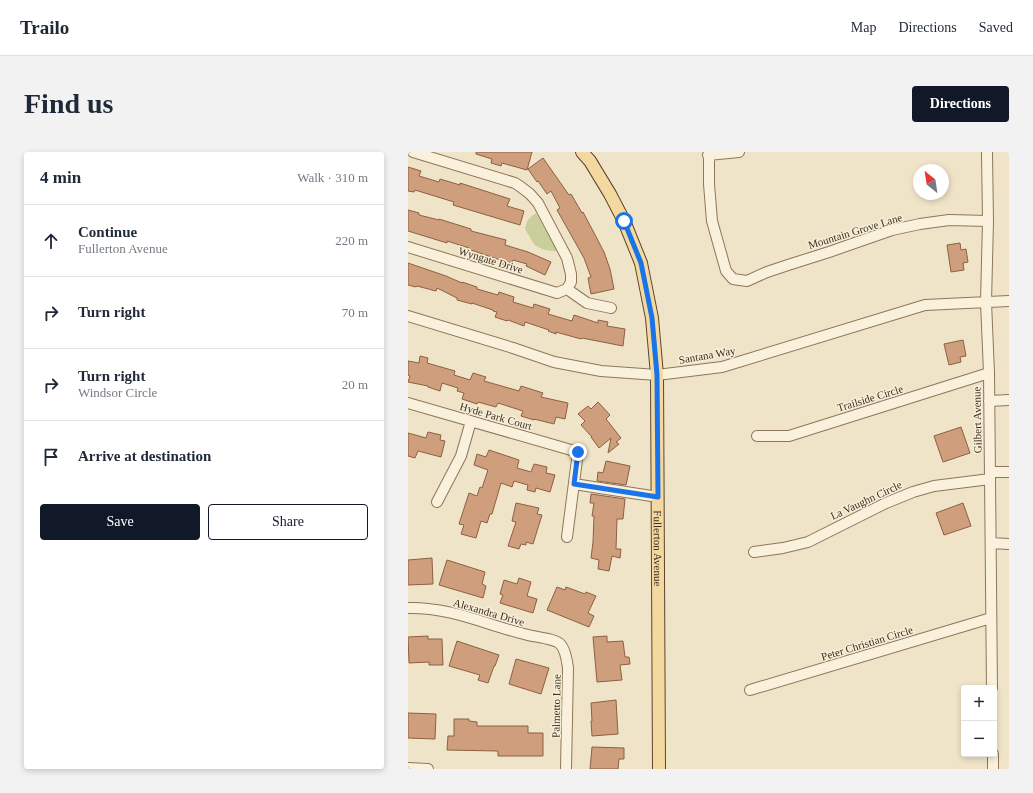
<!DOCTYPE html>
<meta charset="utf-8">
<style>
:root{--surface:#fff;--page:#f2f2f3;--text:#1f2937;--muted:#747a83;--line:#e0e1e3;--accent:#111827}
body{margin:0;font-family:Georgia,serif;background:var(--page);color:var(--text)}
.controls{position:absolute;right:12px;bottom:12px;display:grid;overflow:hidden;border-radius:4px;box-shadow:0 2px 6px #0003}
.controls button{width:36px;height:36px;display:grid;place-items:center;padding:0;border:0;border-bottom:1px solid var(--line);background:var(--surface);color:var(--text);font:20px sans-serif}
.compass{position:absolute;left:505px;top:12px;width:36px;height:36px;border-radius:50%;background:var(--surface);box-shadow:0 2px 6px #0003;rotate:330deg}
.stop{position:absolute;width:12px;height:12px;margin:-9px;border:3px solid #1a73e8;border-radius:50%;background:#fff}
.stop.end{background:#1a73e8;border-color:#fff;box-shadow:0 1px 4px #0008}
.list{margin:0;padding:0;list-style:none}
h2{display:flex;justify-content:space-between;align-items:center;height:52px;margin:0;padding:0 16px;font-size:17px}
h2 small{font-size:13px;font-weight:400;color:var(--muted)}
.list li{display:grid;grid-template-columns:26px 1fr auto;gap:12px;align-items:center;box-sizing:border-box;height:72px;padding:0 16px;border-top:1px solid var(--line)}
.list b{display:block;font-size:15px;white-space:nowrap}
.list p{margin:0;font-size:13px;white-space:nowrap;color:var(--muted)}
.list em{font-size:13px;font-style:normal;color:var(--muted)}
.actions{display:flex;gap:8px;padding:12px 16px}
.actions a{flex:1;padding:9px 0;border:1px solid var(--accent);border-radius:4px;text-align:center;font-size:14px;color:var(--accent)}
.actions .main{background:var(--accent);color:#fff}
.icon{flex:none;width:22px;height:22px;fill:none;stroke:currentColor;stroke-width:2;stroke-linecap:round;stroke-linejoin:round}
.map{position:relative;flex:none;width:601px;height:617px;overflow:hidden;border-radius:4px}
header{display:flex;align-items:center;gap:24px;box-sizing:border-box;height:56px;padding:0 20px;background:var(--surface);border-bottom:1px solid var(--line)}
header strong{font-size:19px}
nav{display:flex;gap:22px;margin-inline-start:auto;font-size:14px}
.intro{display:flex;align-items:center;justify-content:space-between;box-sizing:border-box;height:96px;padding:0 24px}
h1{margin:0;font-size:28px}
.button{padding:10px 18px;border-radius:4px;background:var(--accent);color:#fff;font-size:14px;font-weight:700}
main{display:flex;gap:24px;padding:0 24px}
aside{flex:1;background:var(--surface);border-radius:4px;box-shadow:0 2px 6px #0003}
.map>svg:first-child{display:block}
.green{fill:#c9cf9b}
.building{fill:#cf9f7d;stroke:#8d5f41}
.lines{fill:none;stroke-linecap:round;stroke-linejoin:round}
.minor-casing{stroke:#8d765c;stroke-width:12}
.major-casing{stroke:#5b4430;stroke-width:14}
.minor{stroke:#faf1dc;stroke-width:10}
.major{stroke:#f3d9a0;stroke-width:12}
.route{stroke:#1a73e8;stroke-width:5}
.labels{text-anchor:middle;stroke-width:3;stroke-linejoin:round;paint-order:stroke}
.street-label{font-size:11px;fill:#3d2e20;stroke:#f7eed8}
</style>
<header>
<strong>Trailo</strong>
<nav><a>Map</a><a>Directions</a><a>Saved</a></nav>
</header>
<div class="intro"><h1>Find us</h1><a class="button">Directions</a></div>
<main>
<aside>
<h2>4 min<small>Walk · 310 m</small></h2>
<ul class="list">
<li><svg class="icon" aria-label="ahead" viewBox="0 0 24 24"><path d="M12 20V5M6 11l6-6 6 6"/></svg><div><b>Continue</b><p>Fullerton Avenue</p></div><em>220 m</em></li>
<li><svg class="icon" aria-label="right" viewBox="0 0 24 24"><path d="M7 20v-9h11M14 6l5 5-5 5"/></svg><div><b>Turn right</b></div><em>70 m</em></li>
<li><svg class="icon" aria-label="right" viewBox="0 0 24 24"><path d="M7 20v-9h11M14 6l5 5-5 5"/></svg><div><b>Turn right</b><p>Windsor Circle</p></div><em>20 m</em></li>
<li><svg class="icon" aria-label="arrive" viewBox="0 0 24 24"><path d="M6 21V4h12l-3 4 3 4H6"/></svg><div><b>Arrive at destination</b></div></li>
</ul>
<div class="actions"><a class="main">Save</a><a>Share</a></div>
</aside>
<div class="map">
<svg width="601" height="617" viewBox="0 0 601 617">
<rect width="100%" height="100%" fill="#f0e4c8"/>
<path class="green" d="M128,61L149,99C142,100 132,97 127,93C124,90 122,85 120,82C118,79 116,76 118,73C119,67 124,64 128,61Z"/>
<path class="building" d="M68,0H124L119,18L94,11L93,14L83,11L84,7L68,2Z
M135,6L161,43L163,42L174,61L175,60L185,79L196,100L202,117L206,137L183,142L180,126L183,125L176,106L149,58L152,56L143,39L139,42L130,29L129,30L120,17Z
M0,15L13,19L11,24L31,30L32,27L52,33V31L102,47L99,54L116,59L112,73L45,53L46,50L7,38L6,40L0,39Z
M0,58L11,61V63L31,68V67L63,77V79L98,88L97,93L120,100L143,110L137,123L118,114L119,112L105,108L103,114L94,112L95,109L60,97L61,96L39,89V91L0,79Z
M552,91L553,98L558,97L560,110L555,111L556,118L543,120L539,93Z
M0,111L38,124L54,131V130L69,135V137L90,143L91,140L106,145L105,150L125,156L126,152L142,157L140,162L164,169L166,163L190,171V168L200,170L199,174L217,177L215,194L174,186L173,187L148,180V182L140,179L141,178L117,170L116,174L100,168L99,169L87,165L89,160L85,159V158L64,151V152L49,148V146L29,136L28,139L9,134L8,135L0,133Z
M555,188L558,204L552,205L553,210L541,213L536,192Z
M12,204L20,206L19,211L47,219L46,223L62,228L65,221L78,225L76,229L111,239L113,234L135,241L133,245L160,251L157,267L148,265L146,272L126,267V268L113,264L115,259L90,251L88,255L70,250L69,252L54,247L56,241L49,239L50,236L34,231L32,239L20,235V234L0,230L2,224L0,223V209L11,211Z
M190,250L202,263L198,267L213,286L208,290L211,292L200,301L203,286L191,296L183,285H184L173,273L177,269L170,262L180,254L183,257Z
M553,275L562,301L535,310L526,284Z
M20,280L33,283L32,288L37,289L33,305L10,299L7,306L0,304V281L18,286Z
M81,298L111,308L109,316L123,320L126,312L139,315L138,321L147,323L142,340L128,336L127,340L119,338L120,333L106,329L104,335L93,331L84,362H82L79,371L73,369L68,386L53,382L56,373L51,372L61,341L69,344L72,335L74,336L80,318L66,313L69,302L78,305Z
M198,309L222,314L218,333L189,329L190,320L195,321Z
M183,342L217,347L215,367H209L208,397H213L212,406L204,404L201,419L190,417L191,408L183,406L185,390L186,364H184L186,351H182Z
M108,351L131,356L129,362L134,363L125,392L118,390V393L113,392L111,397L100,394L108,370L104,369Z
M555,351L563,374L536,383L528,361Z
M24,406L25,432L0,433V408Z
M39,408L77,420L74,432L78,434L75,446L31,433Z
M111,426L123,430L119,444L129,447L125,461L92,451L95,443L92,442L96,428L109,432Z
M149,435L157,438L158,435L177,442L178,440L188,444L180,461L186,464L181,475L139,458Z
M20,484V487H34L35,513H21V510L1,511L0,485Z
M199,484V490L215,489L217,505H221L222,512L212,513L214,528L189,530L185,485Z
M49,489L91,503L87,514H86L80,531L70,528L72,523L41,514Z
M108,507L141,516L133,542L101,532Z
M208,548L210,582L184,584L183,569H184L183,551Z
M0,561L28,562L27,587L0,586Z
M46,567H61V569L69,570V574H120V581H135V604H90V599L39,598L40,584H46Z
M184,595L216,596V607H211L210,617H182Z"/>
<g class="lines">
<defs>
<path id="minor" d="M5,0L107,31L113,35L122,42L130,51L159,106L163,122V130L159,137
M301,0V32L304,69L318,119L325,127L339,129L359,120L380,113L421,100L484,78L512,72L541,68L580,69
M579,0L580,69L578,150L581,221L584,536
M300,3L331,0
M0,95L149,141L159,137
M159,137L179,151L203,156
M0,164L105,196L146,210L193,219L249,223L314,215L517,153L601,149
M581,249L601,248
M0,251L170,300L159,385
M349,284H381L581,221
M582,320H601
M166,332L250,345
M29,350L53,304L63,269
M583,391L601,392
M346,400L375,396L400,390L478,351L505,340L526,334L582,327
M0,456C42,455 76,472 116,482C125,485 148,486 153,493C158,499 159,509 160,516L158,617
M342,538L583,466
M585,602V617
M0,616L20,617"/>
<g id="major">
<path id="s1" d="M174,0L182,9L202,42L216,69L233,111L244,166L249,223L251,617"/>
</g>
</defs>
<use href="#minor" class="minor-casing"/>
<use href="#major" class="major-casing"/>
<use href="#minor" class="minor"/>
<use href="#major" class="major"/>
</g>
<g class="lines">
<path class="route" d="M170,300L166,332L250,345L249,223L244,166L233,111L216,69"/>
</g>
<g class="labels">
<g class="street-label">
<text transform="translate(447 79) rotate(-17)" y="4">Mountain Grove Lane</text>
<text transform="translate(83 108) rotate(17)" y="4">Wyngate Drive</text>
<text transform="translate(299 203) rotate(-10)" y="4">Santana Way</text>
<text transform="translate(462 246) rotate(-17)" y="4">Trailside Circle</text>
<text transform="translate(88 264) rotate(16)" y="4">Hyde Park Court</text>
<text transform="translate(569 268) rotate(-91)" y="4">Gilbert Avenue</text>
<text transform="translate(458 348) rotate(-25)" y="4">La Vaughn Circle</text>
<text dy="4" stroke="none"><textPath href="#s1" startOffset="413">Fullerton Avenue</textPath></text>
<text transform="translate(81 460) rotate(16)" y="4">Alexandra Drive</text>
<text transform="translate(459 491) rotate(-17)" y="4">Peter Christian Circle</text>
<text transform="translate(148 554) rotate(-89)" y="4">Palmetto Lane</text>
</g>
</g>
</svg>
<div class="controls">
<button>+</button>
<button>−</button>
</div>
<svg class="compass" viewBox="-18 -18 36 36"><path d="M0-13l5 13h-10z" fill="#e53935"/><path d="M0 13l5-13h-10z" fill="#747a83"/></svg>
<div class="stop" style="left:216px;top:69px"></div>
<div class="stop end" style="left:170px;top:300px"></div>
</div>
</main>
